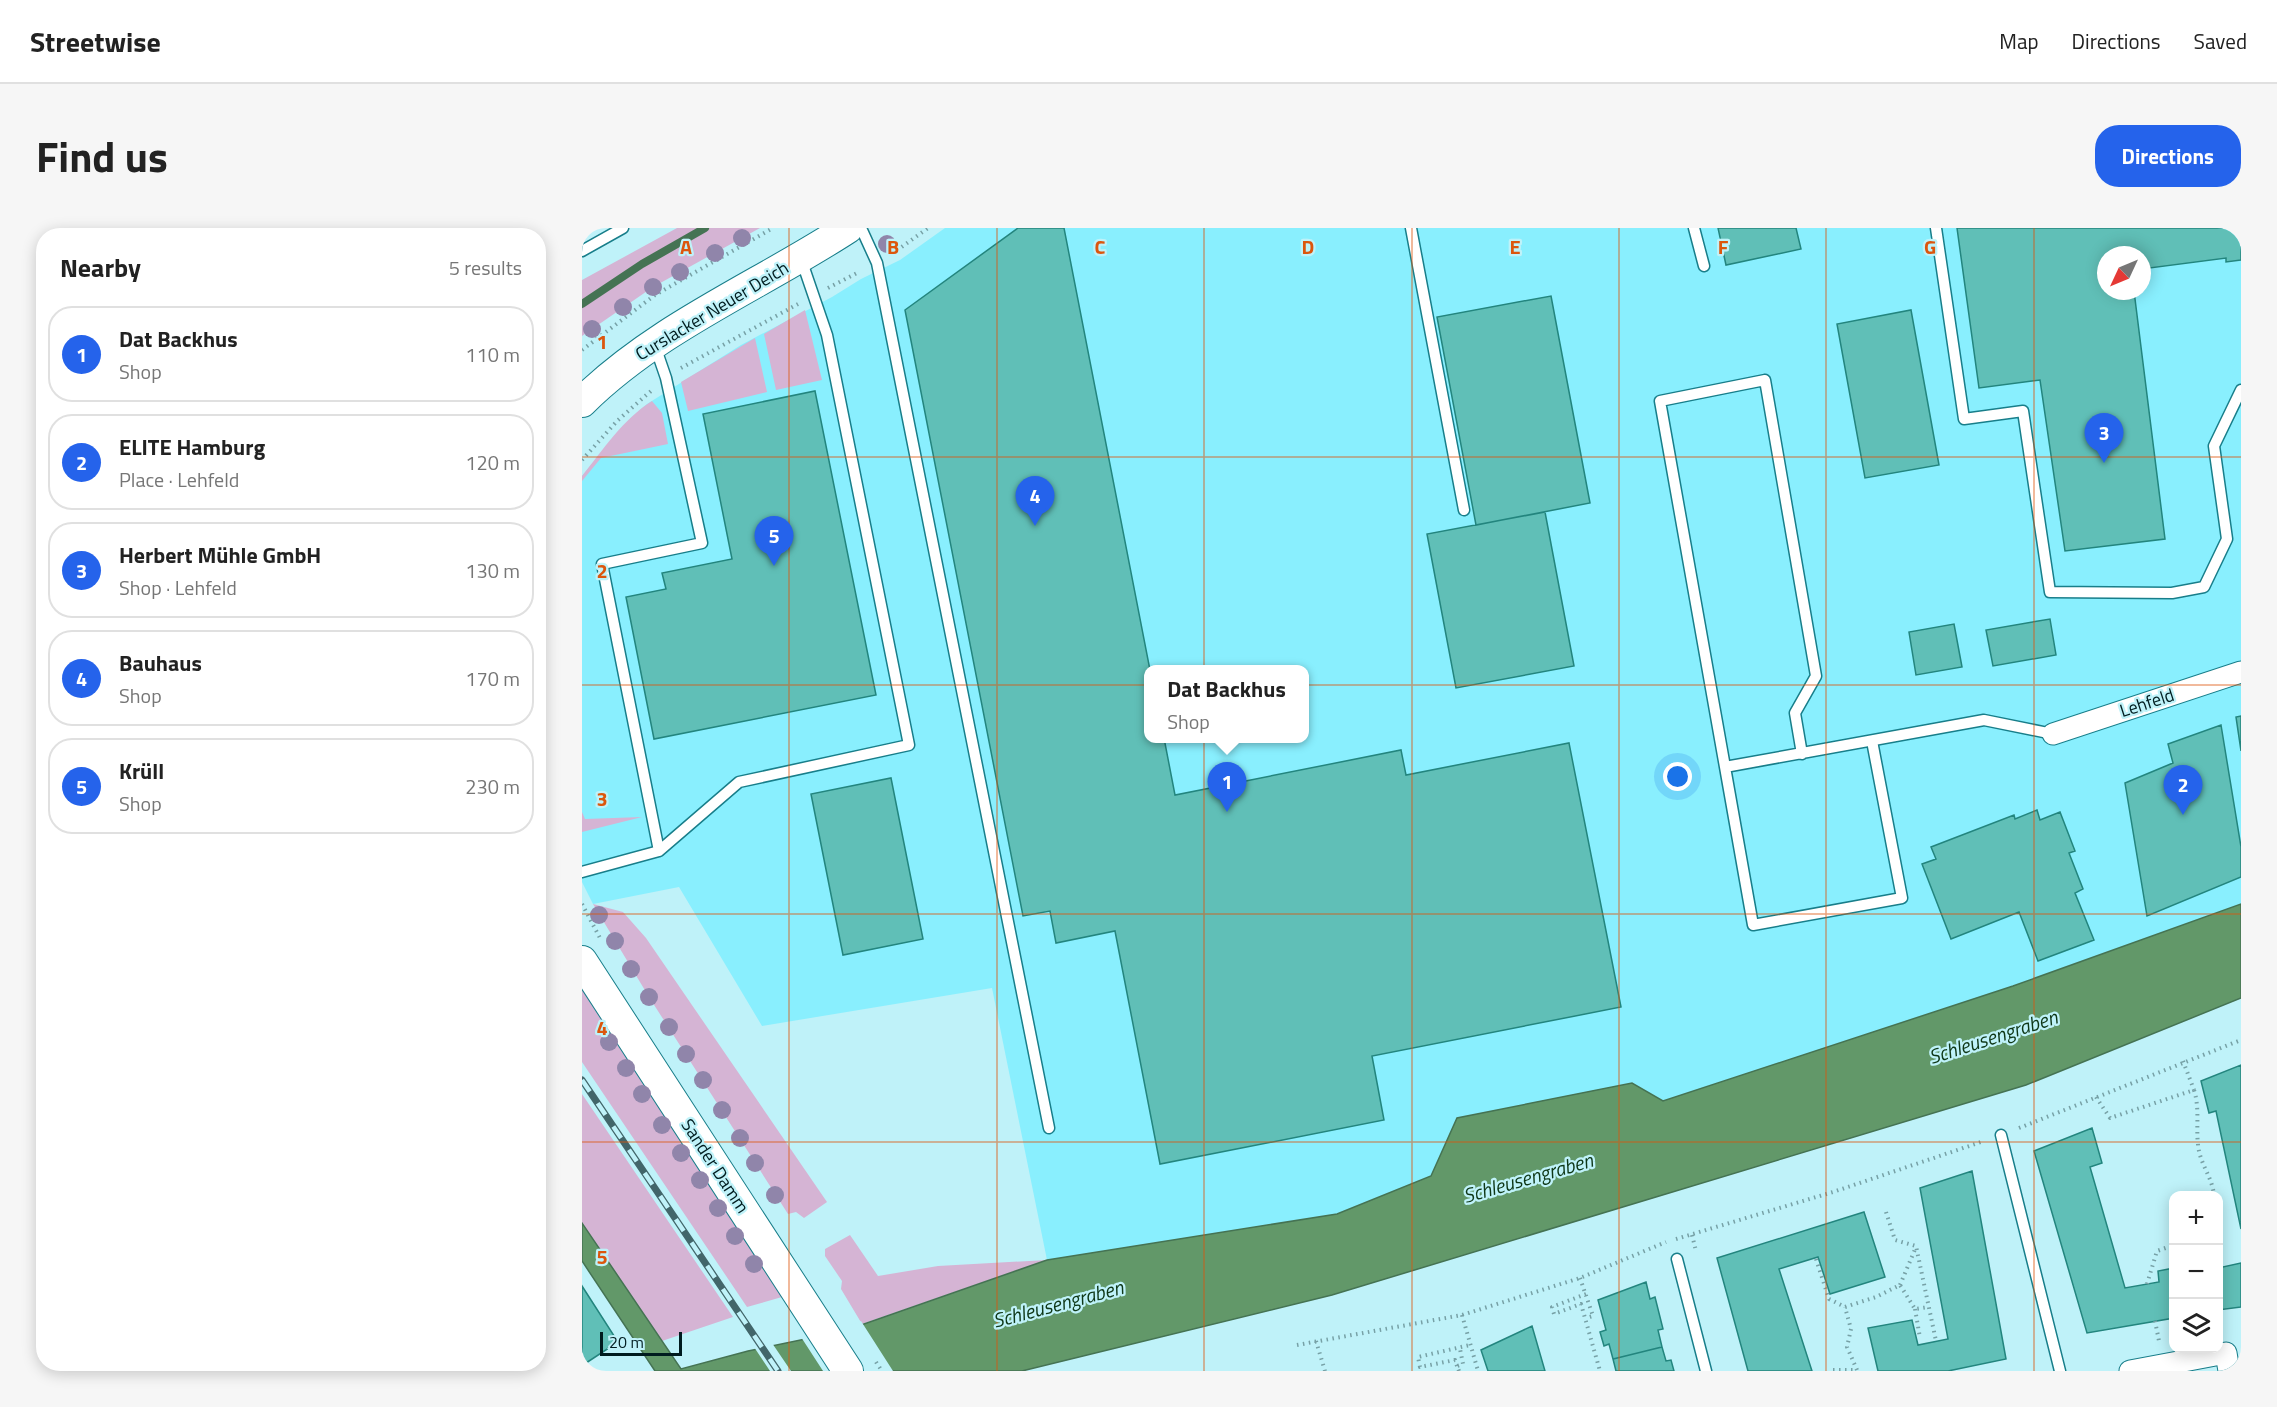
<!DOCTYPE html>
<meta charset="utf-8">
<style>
:root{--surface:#fff;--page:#f6f6f6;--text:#222;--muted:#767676;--line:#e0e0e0;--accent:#2563eb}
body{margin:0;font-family:"Titillium Web",sans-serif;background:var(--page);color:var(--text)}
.controls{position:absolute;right:18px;bottom:18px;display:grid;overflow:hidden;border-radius:12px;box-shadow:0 3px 15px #0003}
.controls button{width:54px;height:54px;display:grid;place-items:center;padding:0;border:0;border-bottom:2px solid var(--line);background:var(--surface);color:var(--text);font:30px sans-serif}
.compass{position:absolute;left:1515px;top:18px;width:54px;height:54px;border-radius:50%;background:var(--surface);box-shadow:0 3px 15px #0003;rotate:226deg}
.scale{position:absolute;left:18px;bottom:15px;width:82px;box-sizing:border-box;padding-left:6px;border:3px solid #001c1f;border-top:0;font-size:16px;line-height:21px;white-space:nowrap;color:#001c1f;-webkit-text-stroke:4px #bff2f9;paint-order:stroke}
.you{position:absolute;left:1096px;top:549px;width:21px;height:21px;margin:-15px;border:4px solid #fff;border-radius:50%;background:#1a73e8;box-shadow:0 0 0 9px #1a73e833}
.badge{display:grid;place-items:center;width:39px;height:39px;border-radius:50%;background:var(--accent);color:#fff;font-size:20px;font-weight:700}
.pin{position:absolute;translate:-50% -50px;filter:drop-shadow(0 2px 3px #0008)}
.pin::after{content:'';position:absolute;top:32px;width:21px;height:18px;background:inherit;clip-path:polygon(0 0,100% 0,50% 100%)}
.popup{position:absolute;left:562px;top:437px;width:165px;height:78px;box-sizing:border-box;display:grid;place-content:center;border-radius:12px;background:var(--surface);filter:drop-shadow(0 2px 4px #0005);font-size:20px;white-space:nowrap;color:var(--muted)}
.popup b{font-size:22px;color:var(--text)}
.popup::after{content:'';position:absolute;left:50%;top:100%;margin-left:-12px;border:12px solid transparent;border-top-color:var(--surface)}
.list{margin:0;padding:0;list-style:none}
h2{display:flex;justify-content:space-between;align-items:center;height:78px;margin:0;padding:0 24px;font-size:26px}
h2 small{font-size:20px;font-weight:400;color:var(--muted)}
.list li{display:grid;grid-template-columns:39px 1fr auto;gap:18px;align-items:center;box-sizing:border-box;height:96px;margin:0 12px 12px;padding:0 12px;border:2px solid var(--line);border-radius:24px}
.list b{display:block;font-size:22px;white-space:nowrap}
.list p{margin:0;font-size:20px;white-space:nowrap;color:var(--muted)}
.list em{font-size:20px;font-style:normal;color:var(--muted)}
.icon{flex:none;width:33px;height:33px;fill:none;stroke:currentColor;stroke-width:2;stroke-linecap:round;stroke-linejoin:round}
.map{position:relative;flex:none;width:1659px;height:1143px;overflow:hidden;border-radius:24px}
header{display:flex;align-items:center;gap:36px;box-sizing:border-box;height:84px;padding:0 30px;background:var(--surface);border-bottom:2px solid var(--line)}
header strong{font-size:28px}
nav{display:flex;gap:33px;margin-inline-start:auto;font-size:21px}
.intro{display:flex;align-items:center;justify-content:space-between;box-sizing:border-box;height:144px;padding:0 36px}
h1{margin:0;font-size:42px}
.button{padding:15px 27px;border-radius:24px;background:var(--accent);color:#fff;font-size:21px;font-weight:700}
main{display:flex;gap:36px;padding:0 36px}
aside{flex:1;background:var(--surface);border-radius:24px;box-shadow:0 3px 15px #0003}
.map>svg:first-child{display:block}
.built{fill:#89effe;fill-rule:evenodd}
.green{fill:#d5b4d4}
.water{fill:#629869;stroke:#457353;stroke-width:1.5}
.pier{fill:#bff2f9}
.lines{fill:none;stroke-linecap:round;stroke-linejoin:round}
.stream{stroke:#457353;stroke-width:8}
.building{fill:#60bfb7;stroke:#23857e;stroke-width:1.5}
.service-casing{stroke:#187e8a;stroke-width:13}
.minor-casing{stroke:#187e8a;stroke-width:23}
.secondary-casing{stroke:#187e8a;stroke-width:32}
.path{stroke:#77a1a6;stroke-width:4;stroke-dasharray:1.5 4.5;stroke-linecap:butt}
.service{stroke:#fff;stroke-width:10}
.minor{stroke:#fff;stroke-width:21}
.secondary{stroke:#fff;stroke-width:30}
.rail-casing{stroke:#42666a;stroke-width:7}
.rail{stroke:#bff2f9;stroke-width:4.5;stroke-dasharray:14;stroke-linecap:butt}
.tree{fill:#9085aa}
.grid{fill:none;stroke:#dc560d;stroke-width:1.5;stroke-opacity:0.55}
.labels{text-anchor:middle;stroke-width:4.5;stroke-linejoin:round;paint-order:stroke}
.street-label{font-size:18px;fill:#001c1f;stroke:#bff2f9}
.water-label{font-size:20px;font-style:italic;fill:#0e3717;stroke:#bff2f9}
.grid-label{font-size:20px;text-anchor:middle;font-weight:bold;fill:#dc560d;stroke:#bff2f9;stroke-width:4.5;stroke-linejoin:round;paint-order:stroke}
</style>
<header>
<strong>Streetwise</strong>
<nav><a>Map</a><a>Directions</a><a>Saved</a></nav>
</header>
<div class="intro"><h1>Find us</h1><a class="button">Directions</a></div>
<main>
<aside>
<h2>Nearby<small>5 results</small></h2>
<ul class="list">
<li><span class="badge">1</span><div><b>Dat Backhus</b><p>Shop</p></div><em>110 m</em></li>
<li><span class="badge">2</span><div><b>ELITE Hamburg</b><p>Place · Lehfeld</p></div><em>120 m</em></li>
<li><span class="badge">3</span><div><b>Herbert Mühle GmbH</b><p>Shop · Lehfeld</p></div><em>130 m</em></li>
<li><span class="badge">4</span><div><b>Bauhaus</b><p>Shop</p></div><em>170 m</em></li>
<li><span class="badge">5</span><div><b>Krüll</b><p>Shop</p></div><em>230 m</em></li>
</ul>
</aside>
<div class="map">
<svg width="1659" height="1143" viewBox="0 0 1659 1143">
<rect width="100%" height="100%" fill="#bff2f9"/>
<path class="built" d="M363,0H1659V676L1431,758L1081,873L875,890L849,948L755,986L465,1032L410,760L180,798L97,659L11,676L0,654V248L47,192L65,176L159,117L250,69L279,51L318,32ZM1524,27H1560V63H1524ZM567,442H723V510H567Z"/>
<path class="green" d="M95,0H178L71,59L0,108V52Z
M223,82L240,152L194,162L182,106Z
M173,110L185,164L106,183L99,154Z
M70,173L80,185L86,216L19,230L0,253V248C21,222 41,191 70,173Z
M0,584L3,591L60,589L0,604Z
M11,676L41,684L64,710L245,974L222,990L214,984L206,986L67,769Z
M0,761L200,1069L165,1079L0,834Z
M0,866L151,1089L80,1113L0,995Z
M268,1007L296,1048L356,1038L465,1032L280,1096L259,1061L260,1053L243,1028V1021Z"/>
<path class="water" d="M1659,676V770L1444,857L750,1067L440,1143H73L0,1033V995L99,1141L166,1123L262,1103L465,1032L755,986L849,948L875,890L1050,855L1081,873L1431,758Z"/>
<path class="pier" d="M279,1093L311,1143H241L219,1109L261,1100Z
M190,1115L209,1143H188L172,1119Z"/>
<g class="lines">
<path class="stream" d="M0,76L60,36L123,0"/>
</g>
<path class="building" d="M436,0H482L568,442L567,510H582L593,567L819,522L824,547L987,515L1039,779L790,828L802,892L578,936L533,703L474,715L468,683L441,688L323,82Z
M1136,0H1214L1219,21L1144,37Z
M1375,0H1659V32L1644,34V30L1560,41V27H1524V63H1552L1583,311L1483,323L1458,152L1397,160Z
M969,68L1008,275L894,297L855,89Z
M1329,82L1357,237L1283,250L1255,96Z
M233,163L294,467L72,511L44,369L84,361L80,345L150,331L121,186Z
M963,284L992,438L874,460L845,306Z
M1468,391L1474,427L1411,438L1404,402Z
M1372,396L1380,439L1334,447L1327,404Z
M1659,488V523L1654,489Z
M1639,497L1659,619V649L1565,688L1543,555L1591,535L1586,516Z
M309,550L341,711L261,727L229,566Z
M1455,582L1458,592L1478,584L1493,623L1487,625L1501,661L1493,665L1512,712L1456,733L1437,684L1369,711L1340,636L1354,631L1349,619L1432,587L1433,591Z
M1659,837V1001L1634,883L1627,885L1619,853Z
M1510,900L1520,935L1508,939L1543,1060L1577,1054L1576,1043L1592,1040V1090L1505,1105L1452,923Z
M1390,943L1424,1131L1366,1143H1296L1286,1100L1330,1092L1336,1117L1366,1111L1338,960Z
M1282,984L1303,1049L1248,1066L1236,1029L1197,1041L1230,1143H1166L1135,1030Z
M1659,1035V1079L1636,1082V1040Z
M1064,1054L1068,1071L1073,1069L1081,1101L1076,1102L1080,1119L1031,1131L1027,1116L1022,1118L1018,1104L1024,1102L1016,1072Z
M0,1058L36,1114L1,1137L0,1134Z
M950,1098L963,1143H906L899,1122Z
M1080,1119L1084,1133L1089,1132L1092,1143H1034L1031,1131Z"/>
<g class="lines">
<defs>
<path id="service" d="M279,0L295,35L467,900
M829,0L882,282
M1112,0L1122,38
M1354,0L1382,191L1441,183L1468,364L1590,365L1622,359L1645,311L1632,218L1659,162
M0,23L41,0
M73,118L84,150L120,315L20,336L77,623
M1220,526L1213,485L1234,448L1183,152L1078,173L1143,539L1402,492L1471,506
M1143,539L1171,697L1320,670L1290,513
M0,644L77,623L157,554L327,517L245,107L219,31
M1419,907L1478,1143
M1095,1031L1124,1143"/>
<path id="minor" d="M1471,506L1659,444
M1548,1143L1644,1125L1647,1143"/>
<path id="secondary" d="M0,174C76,99 177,58 266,0
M0,733L266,1143"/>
</defs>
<use href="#service" class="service-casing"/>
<use href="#minor" class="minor-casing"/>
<use href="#secondary" class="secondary-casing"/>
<path class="path" d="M310,26L346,0
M246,60L277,44
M0,122L73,67L191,0
M99,140L216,76
M0,232L36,192L69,163
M0,676L18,710
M1601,833L1612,862
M1514,869L1528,890L1612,862C1619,884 1612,906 1618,927C1622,941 1631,953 1632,968
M1437,900L1659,812
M1304,984L1313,1012L1334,1018L1354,1113
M1110,1007L1114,1023
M1094,1011L1251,964L1402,913
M1234,1031L1247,1071L1263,1079L1294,1069L1318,1057L1333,1081L1347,1079
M998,1050L1011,1088L1004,1090
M1565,1056L1575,1023L1592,1017
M1318,1057L1334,1019
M1004,1066L970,1079L972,1086L999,1076L1018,1143
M1333,1081L1338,1110
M880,1087L896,1143
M1573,1093L1577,1113
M734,1113L743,1143
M715,1117L880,1087L998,1050L1084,1014
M294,1134L300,1143
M875,1138L873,1132L838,1139L836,1129L888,1117
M1251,1142H1275L1265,1119L1269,1101L1263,1079
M877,1143L875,1138L881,1136L878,1121"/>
<use href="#service" class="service"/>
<use href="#minor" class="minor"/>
<use href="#secondary" class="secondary"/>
<defs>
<path id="rail" d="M0,852L196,1143"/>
</defs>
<use href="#rail" class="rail-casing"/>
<use href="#rail" class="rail"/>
</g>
<g class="tree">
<circle cx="160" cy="10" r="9"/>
<circle cx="305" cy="16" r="9"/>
<circle cx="133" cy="25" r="9"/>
<circle cx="98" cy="44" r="9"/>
<circle cx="71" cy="59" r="9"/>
<circle cx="41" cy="79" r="9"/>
<circle cx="10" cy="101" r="9"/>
<circle cx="17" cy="687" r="9"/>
<circle cx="33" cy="713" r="9"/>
<circle cx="49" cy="741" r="9"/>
<circle cx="67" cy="769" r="9"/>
<circle cx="87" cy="799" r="9"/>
<circle cx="27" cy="814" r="9"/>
<circle cx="104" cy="826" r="9"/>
<circle cx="44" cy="840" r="9"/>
<circle cx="121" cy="852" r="9"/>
<circle cx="60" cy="866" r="9"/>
<circle cx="140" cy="882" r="9"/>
<circle cx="80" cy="897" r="9"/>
<circle cx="158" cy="910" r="9"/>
<circle cx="99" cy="925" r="9"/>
<circle cx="173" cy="935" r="9"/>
<circle cx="118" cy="952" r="9"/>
<circle cx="193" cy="967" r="9"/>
<circle cx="136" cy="980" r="9"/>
<circle cx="153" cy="1008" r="9"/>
<circle cx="172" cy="1036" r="9"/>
</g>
<path class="grid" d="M207,0V1143M415,0V1143M622,0V1143M830,0V1143M1037,0V1143M1244,0V1143M1452,0V1143M0,229H1659M0,457H1659M0,686H1659M0,914H1659"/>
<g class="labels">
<g class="street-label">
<text transform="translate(130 83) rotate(-31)" y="6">Curslacker Neuer Deich</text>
<text transform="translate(1565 475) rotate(-18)" y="6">Lehfeld</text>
<text transform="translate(133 938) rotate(57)" y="6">Sander Damm</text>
</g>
<g class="water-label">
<text transform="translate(1411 809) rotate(-18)" y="7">Schleusengraben</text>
<text transform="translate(946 950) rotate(-16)" y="7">Schleusengraben</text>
<text transform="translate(476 1076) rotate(-15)" y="7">Schleusengraben</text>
</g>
</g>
<g class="grid-label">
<text x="104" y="26">A</text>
<text x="311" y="26">B</text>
<text x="518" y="26">C</text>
<text x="726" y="26">D</text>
<text x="933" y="26">E</text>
<text x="1141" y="26">F</text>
<text x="1348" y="26">G</text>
<text x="20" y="121">1</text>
<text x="20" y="350">2</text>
<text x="20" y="578">3</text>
<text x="20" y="807">4</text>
<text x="20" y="1036">5</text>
</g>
</svg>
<div class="controls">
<button>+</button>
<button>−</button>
<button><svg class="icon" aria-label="layers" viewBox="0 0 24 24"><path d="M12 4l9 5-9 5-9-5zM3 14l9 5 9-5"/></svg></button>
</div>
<svg class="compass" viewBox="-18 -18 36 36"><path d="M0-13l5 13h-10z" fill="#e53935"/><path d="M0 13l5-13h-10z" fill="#767676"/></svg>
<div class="scale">20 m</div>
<div class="you"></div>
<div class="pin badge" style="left:645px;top:584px">1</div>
<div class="popup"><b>Dat Backhus</b>Shop</div>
<div class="pin badge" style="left:1601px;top:587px">2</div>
<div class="pin badge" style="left:1522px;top:235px">3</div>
<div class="pin badge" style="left:453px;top:298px">4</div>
<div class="pin badge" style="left:192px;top:338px">5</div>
</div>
</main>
